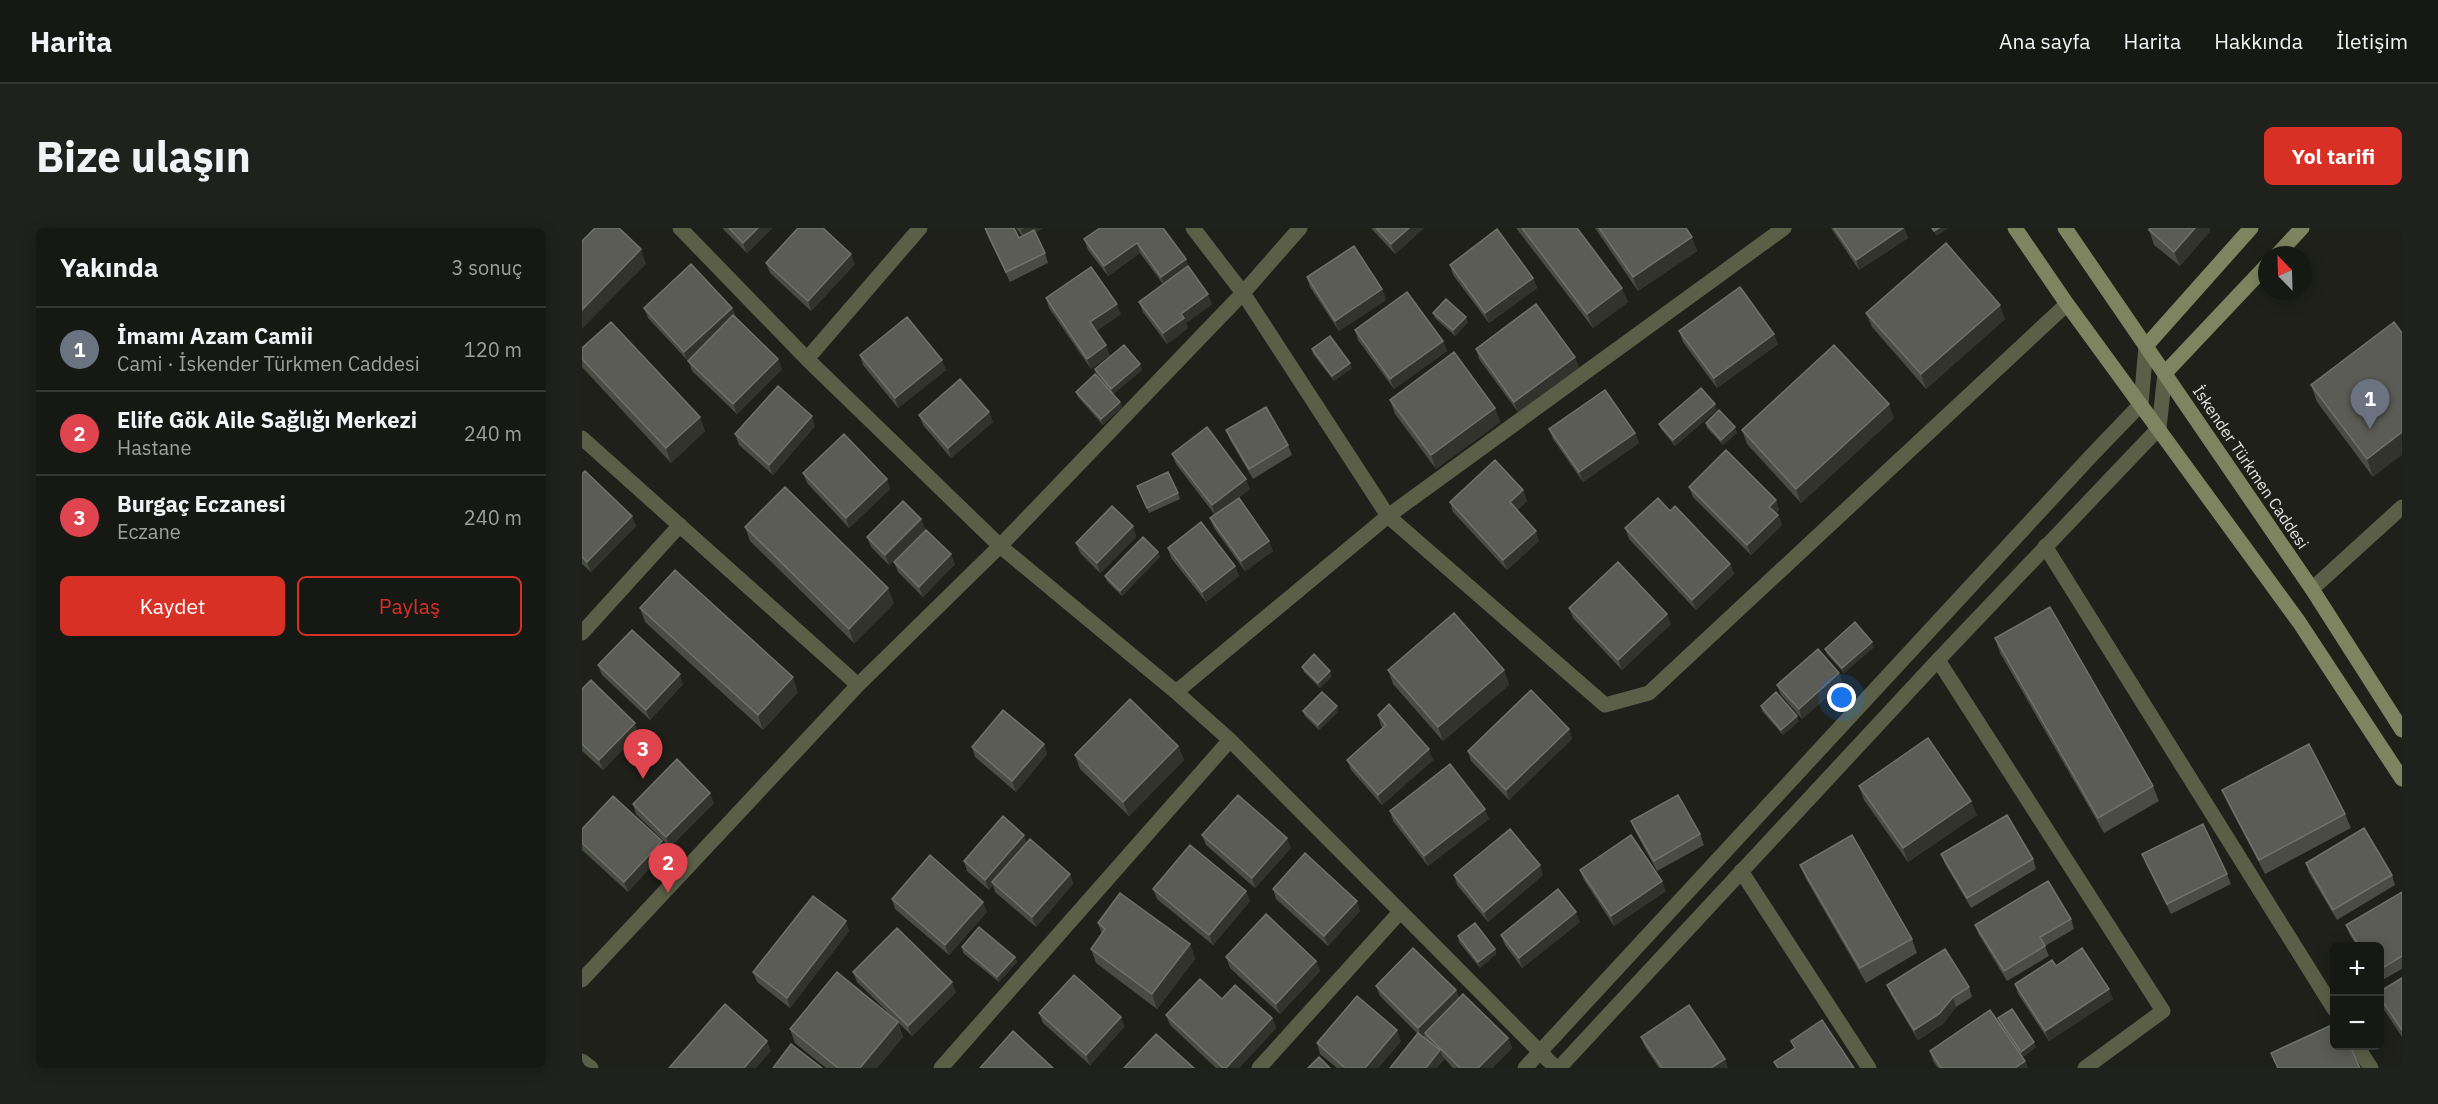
<!DOCTYPE html>
<html lang="tr">
<meta charset="utf-8">
<style>
:root{--surface:#161813;--page:#1f211c;--text:#f1f3f6;--muted:#9ea0a0;--line:#353733;--accent:#d93025}
body{margin:0;font-family:"IBM Plex Sans",sans-serif;background:var(--page);color:var(--text)}
.controls{position:absolute;right:18px;bottom:18px;display:grid;overflow:hidden;border-radius:9px;box-shadow:0 3px 15px #0003}
.controls button{width:54px;height:54px;display:grid;place-items:center;padding:0;border:0;border-bottom:2px solid var(--line);background:var(--surface);color:var(--text);font:30px sans-serif}
.compass{position:absolute;left:1676px;top:18px;width:54px;height:54px;border-radius:50%;background:var(--surface);box-shadow:0 3px 15px #0003;rotate:337deg}
.you{position:absolute;left:1260px;top:470px;width:21px;height:21px;margin:-15px;border:4px solid #fff;border-radius:50%;background:#1a73e8;box-shadow:0 0 0 9px #1a73e833}
.badge{display:grid;place-items:center;width:39px;height:39px;border-radius:50%;background:var(--accent);color:#fff;font-size:20px;font-weight:700}
.pin{position:absolute;translate:-50% -50px;filter:drop-shadow(0 2px 3px #0008)}
.pin::after{content:'';position:absolute;top:32px;width:21px;height:18px;background:inherit;clip-path:polygon(0 0,100% 0,50% 100%)}
.list{margin:0;padding:0;list-style:none}
h2{display:flex;justify-content:space-between;align-items:center;height:78px;margin:0;padding:0 24px;font-size:26px}
h2 small{font-size:20px;font-weight:400;color:var(--muted)}
.list li{display:grid;grid-template-columns:39px 1fr auto;gap:18px;align-items:center;box-sizing:border-box;height:84px;padding:0 24px;border-top:2px solid var(--line)}
.list b{display:block;font-size:22px;white-space:nowrap}
.list p{margin:0;font-size:20px;white-space:nowrap;color:var(--muted)}
.list em{font-size:20px;font-style:normal;color:var(--muted)}
.actions{display:flex;gap:12px;padding:18px 24px}
.actions a{flex:1;padding:14px 0;border:2px solid var(--accent);border-radius:9px;text-align:center;font-size:21px;color:var(--accent)}
.actions .main{background:var(--accent);color:#fff}
.map{position:relative;flex:none;width:1820px;height:840px;overflow:hidden;border-radius:9px}
header{display:flex;align-items:center;gap:36px;box-sizing:border-box;height:84px;padding:0 30px;background:var(--surface);border-bottom:2px solid var(--line)}
header strong{font-size:28px}
nav{display:flex;gap:33px;margin-inline-start:auto;font-size:21px}
.intro{display:flex;align-items:center;justify-content:space-between;box-sizing:border-box;height:144px;padding:0 36px}
h1{margin:0;font-size:42px}
.button{padding:15px 27px;border-radius:9px;background:var(--accent);color:#fff;font-size:21px;font-weight:700}
main{display:flex;gap:36px;padding:0 36px}
aside{flex:1;background:var(--surface);border-radius:9px;box-shadow:0 3px 15px #0003}
.map>svg:first-child{display:block}
.lines{fill:none;stroke-linecap:round;stroke-linejoin:round}
.minor{stroke:#5b5f48;stroke-width:15}
.tertiary{stroke:#5b5f48;stroke-width:15}
.secondary{stroke:#7d845f;stroke-width:15}
.wall{fill:#4a4c44}
.shaded-wall{fill:#31332c}
.building{fill:#5b5c55;stroke:#70726b;stroke-width:1.5}
.labels{text-anchor:middle;stroke-width:5;stroke-linejoin:round;paint-order:stroke}
.street-label{font-size:16px;fill:#e6e7e3;stroke:#1e2019}
</style>
<header>
<strong>Harita</strong>
<nav><a>Ana sayfa</a><a>Harita</a><a>Hakkında</a><a>İletişim</a></nav>
</header>
<div class="intro"><h1>Bize ulaşın</h1><a class="button">Yol tarifi</a></div>
<main>
<aside>
<h2>Yakında<small>3 sonuç</small></h2>
<ul class="list">
<li><span class="badge" style="background:#6b7280">1</span><div><b>İmamı Azam Camii</b><p>Cami · İskender Türkmen Caddesi</p></div><em>120 m</em></li>
<li><span class="badge" style="background:#e0444e">2</span><div><b>Elife Gök Aile Sağlığı Merkezi</b><p>Hastane</p></div><em>240 m</em></li>
<li><span class="badge" style="background:#e0444e">3</span><div><b>Burgaç Eczanesi</b><p>Eczane</p></div><em>240 m</em></li>
</ul>
<div class="actions"><a class="main">Kaydet</a><a>Paylaş</a></div>
</aside>
<div class="map">
<svg width="1820" height="840" viewBox="0 0 1820 840">
<rect width="100%" height="100%" fill="#1e2019"/>
<g class="lines">
<path class="minor" d="M98,0L225,131L418,318L594,464L648,512L974,840
M611,0L661,65L806,288L1023,477L1067,465L1485,76
M225,131L338,0
M0,210L276,457
M1463,318L1752,781
M1730,361L1820,279
M0,405L98,297
M1356,432L1581,783L1503,840
M594,464L806,288L1202,0
M1159,643L1287,840
M0,752L276,457L418,318L661,65L718,0
M1775,818L1789,840
M0,833L9,840
M359,840L648,512
M677,840L818,684"/>
<path class="tertiary" d="M943,840L1509,228L1559,176L1564,118
M977,840L1356,432L1577,200L1583,145"/>
<path class="secondary" d="M1433,0L1485,76L1717,394L1820,551
M1483,0L1730,361L1820,502
M1695,27L1720,0
M1564,118L1669,0
M1583,145L1685,37"/>
</g>
<path class="wall" d="M140,0H190L165,25Z
M403,0L437,10L440,8L434,0H461L453,5L463,25L466,35L428,54L406,9Z
M518,0L604,31L606,38L630,76L604,95L606,100L585,116L561,84L557,74L581,56L558,25L526,48L506,22L502,11Z
M789,0H842L813,26Z
M934,0H995L1046,74L1011,100Z
M1013,0H1104L1115,23L1056,63Z
M1249,0H1322L1326,10L1277,42Z
M1565,0H1627L1628,3L1598,38L1572,17L1567,2Z
M184,35L273,36L229,83L188,45Z
M868,37L951,50L955,60L907,95L871,47Z
M725,49L800,61L804,72L757,103L728,59Z
M464,70L539,86L514,103L528,127L509,141L467,80Z
M62,80H150L154,89L196,131L200,141L155,186L110,143L107,134L66,90Z
M851,85L886,94L873,108L853,90Z
M1284,85L1423,91L1344,161L1290,99Z
M773,102L861,113L865,123L812,161L776,112Z
M1097,103L1196,116L1135,160L1101,114Z
M1820,105L1791,249L1735,174L1729,157Z
M0,120L123,203L89,235L0,139Z
M730,121L770,140L752,153L731,126Z
M894,121L997,139L936,184L897,131Z
M278,127L364,142L316,180L281,137Z
M513,141L560,142L531,166L538,174L540,179L521,197L496,169L494,164L528,162L514,146Z
M808,172L913,180L918,194L854,241L813,186Z
M1135,182L1093,218L1079,201L1077,196Z
M337,187L411,194L369,230L341,197Z
M1312,190L1219,275L1165,216L1160,202Z
M1124,195L1155,205L1141,217L1125,200Z
M233,198L191,247L157,217L153,206Z
M967,201L1053,205L1057,215L1001,254L971,211Z
M644,202L706,217L710,227L671,251L648,212Z
M590,226L668,261L651,274L691,323L663,343L632,300L628,290L633,287L594,236Z
M221,245L305,251L308,261L267,300L225,255Z
M0,246L54,298L9,344L0,336Z
M555,258L596,265L598,271L567,285Z
M1107,259L1194,272L1197,282L1194,285L1196,287L1200,297L1169,327L1111,269Z
M941,262L945,273L935,282L957,313L925,342L871,284L868,274Z
M1088,283L1148,336L1152,346L1114,382L1047,311L1043,300Z
M339,291L343,301L307,337L289,319L285,309Z
M551,298L554,309L518,345L498,325L494,315Z
M163,299L312,375L272,415L168,313Z
M586,320L653,338L657,348L624,374L589,330Z
M576,324L578,329L540,368L525,353L523,348Z
M312,334L373,336L341,369L316,344Z
M58,380L216,464L181,502L63,394Z
M987,380L1089,396L1040,442L991,390Z
M1413,410L1571,558L1577,573L1522,605L1418,425Z
M1292,419L1262,445L1245,426L1243,421Z
M16,437L101,456L68,492L20,447Z
M720,439L750,448L738,460L722,444Z
M806,442H922L927,457L861,513L811,456Z
M1261,455L1220,491L1199,467L1195,457Z
M0,461L57,505L21,542L0,523Z
M1179,478L1217,493L1201,507L1180,483Z
M721,483L756,484L737,502L723,488Z
M796,487L851,532L800,577L769,542L765,532L801,500L799,498Z
M987,501L990,511L927,572L889,533L886,523Z
M462,516L465,526L434,564L393,529L390,519Z
M596,518L602,532L547,588L498,541L493,527Z
M1277,558L1395,587L1326,634L1282,572Z
M1640,562L1763,586L1769,600L1683,646L1646,576Z
M132,575L88,619L54,586L51,576Z
M808,583L907,591L846,638L811,593Z
M1049,593L1118,606L1122,617L1075,643L1053,603Z
M0,601L80,613L83,623L46,664L0,622Z
M620,607L709,620L673,660L624,617Z
M445,614L488,646L491,656L454,699L413,664L411,657L407,662L385,643L382,633Z
M1359,626L1451,631L1454,641L1389,680L1363,636Z
M1560,626L1645,646L1649,656L1589,686L1564,636Z
M1724,635L1810,647L1813,657L1755,692L1727,645Z
M1218,637L1330,711L1335,725L1284,755L1224,651Z
M998,642L1084,663L1032,698L1002,652Z
M872,647H961L906,694L875,657Z
M571,661L664,663L668,673L631,717L575,671Z
M691,661L778,683L746,718L694,671Z
M1820,664V741L1797,754V718H1775L1768,707L1764,697Z
M310,671L405,684L367,727L313,681Z
M1489,691L1492,701L1463,718L1467,728L1425,753L1397,707L1393,697Z
M998,694L940,740L923,717L919,707Z
M516,695L608,716L613,731L575,781L514,735L509,721L520,706Z
M267,703L208,780L175,754L171,744Z
M876,708L913,721L914,726L898,740L877,714Z
M380,719L433,729L435,734L417,754L381,725Z
M644,729L734,733L738,743L698,786L648,740Z
M1474,738L1531,771L1467,813L1436,766L1433,756Z
M271,744L374,764L330,808L275,754Z
M1820,750V809L1801,780L1797,770V764Z
M1305,757L1387,759L1390,769L1374,779L1361,796L1336,812L1309,767Z
M794,758L874,762L877,770L926,810L930,820L910,840H871L861,829L862,832L798,768Z
M457,785L539,789L542,799L508,837L461,795Z
M584,787L690,790L694,800L657,840H634L588,797Z
M1416,790L1454,819L1441,829L1418,795Z
M316,794L321,809L295,840H244L213,815L208,801Z
M1059,809L1146,840H1077L1063,819Z
M819,813L796,840H755L738,826L735,815Z
M1348,823L1443,833L1446,840H1356L1351,833Z"/>
<path class="shaded-wall" d="M176,0H190L165,25L161,15Z
M442,0H461L443,12L439,2Z
M827,0H842L813,26L809,16Z
M1322,0L1326,10L1277,42L1274,32Z
M1357,0H1367L1354,8L1352,3Z
M1613,0H1627L1628,3L1598,38L1592,24Z
M1110,9L1115,23L1056,63L1051,49Z
M555,15L558,25L526,48L522,38Z
M59,21L64,36L0,101V82Z
M269,26L273,36L229,83L226,73Z
M604,31L607,41L583,59L579,49Z
M951,50L955,60L907,95L903,85Z
M1040,60L1046,74L1011,100L1005,86Z
M800,61L804,72L757,103L753,93Z
M626,66L630,76L604,95L606,100L585,116L581,105L599,86Z
M535,76L539,86L512,105L508,94Z
M1418,77L1423,91L1344,161L1339,146Z
M150,80L154,90L106,134L102,124Z
M884,89L886,94L873,108L871,102Z
M1192,106L1196,116L1135,160L1132,150Z
M861,113L865,123L812,161L808,151Z
M524,117L528,127L509,141L505,131Z
M993,129L997,139L936,184L932,174Z
M196,131L200,141L155,186L151,176Z
M360,132L364,142L316,180L313,170Z
M768,135L770,140L752,153L750,148Z
M558,136L560,142L531,166L529,161Z
M538,174L540,179L521,197L519,191Z
M1133,176L1135,182L1093,218L1091,212Z
M1307,176L1312,190L1219,275L1214,261Z
M913,180L918,194L854,241L849,227Z
M407,184L411,194L369,230L366,220Z
M230,188L233,198L191,247L187,237Z
M118,189L123,203L89,235L84,220Z
M1153,199L1155,205L1141,217L1139,212Z
M1820,204V227L1791,249L1785,231Z
M1053,205L1057,215L1001,254L997,244Z
M305,251L308,261L267,300L264,290Z
M664,251L668,261L633,287L630,277Z
M941,262L945,273L932,284L928,274Z
M1194,272L1197,282L1191,289L1187,279Z
M1196,287L1200,297L1169,327L1165,317Z
M50,288L54,298L9,344L5,334Z
M339,291L343,301L307,337L303,327Z
M551,298L554,309L518,345L515,335Z
M954,303L957,313L925,342L921,332Z
M687,313L691,323L663,343L659,333Z
M576,324L578,329L540,368L538,363Z
M369,326L373,336L341,369L337,359Z
M1148,336L1152,346L1114,382L1110,372Z
M653,338L657,348L624,374L620,364Z
M306,360L312,375L272,415L267,401Z
M1085,386L1089,396L1040,442L1036,432Z
M1290,414L1292,419L1262,445L1260,440Z
M922,442L927,457L861,513L856,499Z
M748,443L750,448L738,460L736,455Z
M1257,445L1261,455L1220,491L1217,481Z
M98,446L101,456L68,492L64,482Z
M211,449L216,464L181,502L176,487Z
M755,478L756,484L737,502L736,497Z
M1215,488L1217,493L1201,507L1199,502Z
M53,495L57,505L21,542L17,532Z
M987,501L990,511L927,572L924,562Z
M462,516L465,526L434,564L430,553Z
M596,518L602,532L547,588L541,574Z
M847,521L851,532L800,577L796,567Z
M128,565L132,575L88,619L84,609Z
M1389,573L1395,587L1326,634L1321,620Z
M903,581L907,591L846,638L842,628Z
M442,607L446,617L410,654L411,657L407,662L403,652Z
M705,610L709,620L673,660L670,650Z
M80,613L83,623L46,664L42,654Z
M958,637L961,647L906,694L902,684Z
M488,646L491,656L454,699L450,689Z
M1080,653L1084,663L1032,698L1029,688Z
M664,663L668,673L631,717L627,707Z
M775,673L778,683L746,718L742,708Z
M401,674L405,684L367,727L363,717Z
M994,684L998,694L940,740L937,730Z
M264,693L267,703L208,780L205,770Z
M608,716L613,731L575,781L570,766Z
M913,721L914,726L898,740L896,734Z
M433,729L435,734L417,754L415,749Z
M734,733L738,743L698,786L694,776Z
M370,754L374,764L330,808L326,798Z
M1527,761L1531,771L1467,813L1463,803Z
M874,762L877,772L840,810L836,800Z
M1371,769L1374,779L1361,796L1336,812L1332,802Z
M539,789L542,799L508,837L504,827Z
M690,790L694,800L657,840H644Z
M316,794L321,809L295,840H278Z
M815,802L819,813L796,840H783Z
M926,810L930,820L910,840H896Z
M185,813L189,823L174,840H162Z
M1452,814L1454,819L1441,829L1439,824Z
M858,822L862,832L855,840H844Z
M1143,831L1146,840H1129Z
M1443,833L1446,840H1433Z"/>
<path class="building" d="M13,0H37L59,21L0,82V13Z
M147,0H176L161,15Z
M216,0H241L269,26L226,73L184,35Z
M403,0H432L437,10L452,2L463,25L424,44Z
M518,0H581L604,31L579,49L555,15L522,38L502,11Z
M794,0H827L809,16Z
M940,0H995L1040,60L1005,86Z
M1017,0H1104L1110,9L1051,49Z
M1252,0H1321L1274,32Z
M1350,0H1357L1352,3Z
M1569,0H1613L1592,24L1567,2Z
M915,1L951,50L903,85L868,37Z
M1364,15L1418,77L1339,146L1284,85Z
M772,18L800,61L753,93L725,49Z
M109,36L150,80L102,124L62,80Z
M606,38L626,66L599,86L602,90L581,105L557,74Z
M509,39L535,76L508,94L524,117L505,131L464,70Z
M1158,59L1192,106L1132,150L1097,103Z
M825,64L861,113L808,151L773,102Z
M864,71L884,89L871,102L851,85Z
M954,76L993,129L932,174L894,121Z
M151,87L196,131L151,176L106,133Z
M325,89L360,132L313,170L278,127Z
M29,94L118,189L84,220L0,131V120Z
M1812,94L1820,105V204L1785,231L1729,157Z
M748,108L768,135L750,148L730,121Z
M542,117L558,136L529,161L513,141Z
M1252,117L1307,176L1214,261L1160,202Z
M872,124L913,180L849,227L808,172Z
M513,146L538,174L519,191L494,164Z
M378,151L407,184L366,220L337,187Z
M196,158L230,188L187,237L153,206Z
M1119,160L1133,176L1091,212L1077,196Z
M1023,162L1053,205L997,244L967,201Z
M684,179L706,217L667,241L644,202Z
M1137,182L1153,199L1139,212L1124,195Z
M625,199L664,251L630,277L590,226Z
M262,206L305,251L264,290L221,245Z
M1144,222L1194,272L1187,279L1196,287L1165,317L1107,259Z
M913,232L941,262L928,274L954,303L921,332L868,274Z
M3,243L50,288L5,334L0,329V246Z
M586,244L596,265L565,280L555,258Z
M203,259L306,360L267,401L163,299Z
M657,270L687,313L659,333L628,290Z
M1076,270L1088,283L1093,278L1148,336L1110,372L1043,300Z
M321,273L339,291L303,327L285,309Z
M530,278L551,298L515,335L494,315Z
M619,294L653,338L620,364L586,320Z
M344,302L369,326L337,359L312,334Z
M561,309L576,324L538,363L523,348Z
M1036,334L1085,386L1036,432L987,380Z
M93,342L211,449L176,487L58,380Z
M1468,379L1571,558L1516,590L1413,410Z
M872,385L922,442L856,499L806,442Z
M1273,394L1290,414L1260,440L1243,421Z
M50,402L98,446L64,482L16,437Z
M1236,421L1257,445L1217,481L1195,457Z
M732,426L748,443L736,455L720,439Z
M9,452L53,495L17,532L0,516V461Z
M949,462L987,501L924,562L886,523Z
M740,464L755,478L736,497L721,483Z
M1194,464L1215,488L1199,502L1179,478Z
M548,471L596,518L541,574L493,527Z
M807,476L847,521L796,567L765,532L804,497L796,487Z
M421,482L462,516L430,553L390,519Z
M1346,510L1389,573L1321,620L1277,558Z
M1727,516L1763,586L1677,632L1640,562Z
M95,531L128,565L84,609L51,576Z
M868,536L903,581L842,628L808,583Z
M656,567L705,610L670,650L620,607Z
M1096,567L1118,606L1072,633L1049,593Z
M31,568L80,613L42,654L0,615V601Z
M1425,587L1451,631L1385,670L1359,626Z
M421,588L442,607L403,652L382,633Z
M1621,596L1645,646L1585,676L1560,626Z
M1782,600L1810,647L1751,682L1724,635Z
M928,601L958,637L902,684L872,647Z
M1049,607L1080,653L1029,688L998,642Z
M1270,607L1330,711L1278,740L1218,637Z
M448,611L488,646L450,689L410,654Z
M608,617L664,663L627,707L571,661Z
M723,625L775,673L742,708L691,661Z
M348,627L401,674L363,717L310,671Z
M1466,653L1489,691L1458,709L1463,718L1422,743L1393,697Z
M976,661L994,684L937,730L919,707Z
M1820,664V728L1797,742V718H1777L1764,697Z
M538,665L608,716L570,766L509,721L523,701L516,695Z
M231,668L264,693L205,770L171,744Z
M684,686L734,733L694,776L644,729Z
M893,695L913,721L896,734L876,708Z
M397,699L433,729L415,749L380,719Z
M315,700L370,754L326,798L271,744Z
M831,720L874,762L836,800L794,758Z
M1500,720L1527,761L1463,803L1433,756L1470,732L1474,738Z
M1363,721L1387,759L1371,769L1357,786L1332,802L1305,757Z
M255,744L316,794L278,840H256L208,801Z
M492,747L539,789L504,827L457,785Z
M1820,750V802L1797,768V764Z
M618,751L640,771L653,757L690,790L644,840H641L584,787Z
M881,766L926,810L896,840H878L843,805Z
M775,768L815,802L783,840H763L735,815Z
M143,776L185,813L162,840H87Z
M1107,777L1143,831L1129,840H1080L1059,809Z
M1430,781L1452,814L1439,824L1416,790Z
M1408,782L1443,833L1433,840H1359L1348,823Z
M1240,792L1272,840H1196L1192,834L1213,820L1209,813Z
M1752,796V818H1768L1778,840H1696L1689,825Z
M431,803L471,840H398Z
M836,805L858,822L844,840H808Z
M574,806L612,840H542Z
M209,816L240,840H191Z
M737,829L748,840H726Z"/>
<g class="labels">
<g class="street-label">
<text transform="translate(1669 239) rotate(56)" y="6">İskender Türkmen Caddesi</text>
</g>
</g>
</svg>
<div class="controls">
<button>+</button>
<button>−</button>
</div>
<svg class="compass" viewBox="-18 -18 36 36"><path d="M0-13l5 13h-10z" fill="#e53935"/><path d="M0 13l5-13h-10z" fill="#9ea0a0"/></svg>
<div class="you"></div>
<div class="pin badge" style="left:1788px;top:201px;background:#6b7280">1</div>
<div class="pin badge" style="left:86px;top:665px;background:#e0444e">2</div>
<div class="pin badge" style="left:61px;top:551px;background:#e0444e">3</div>
</div>
</main>
